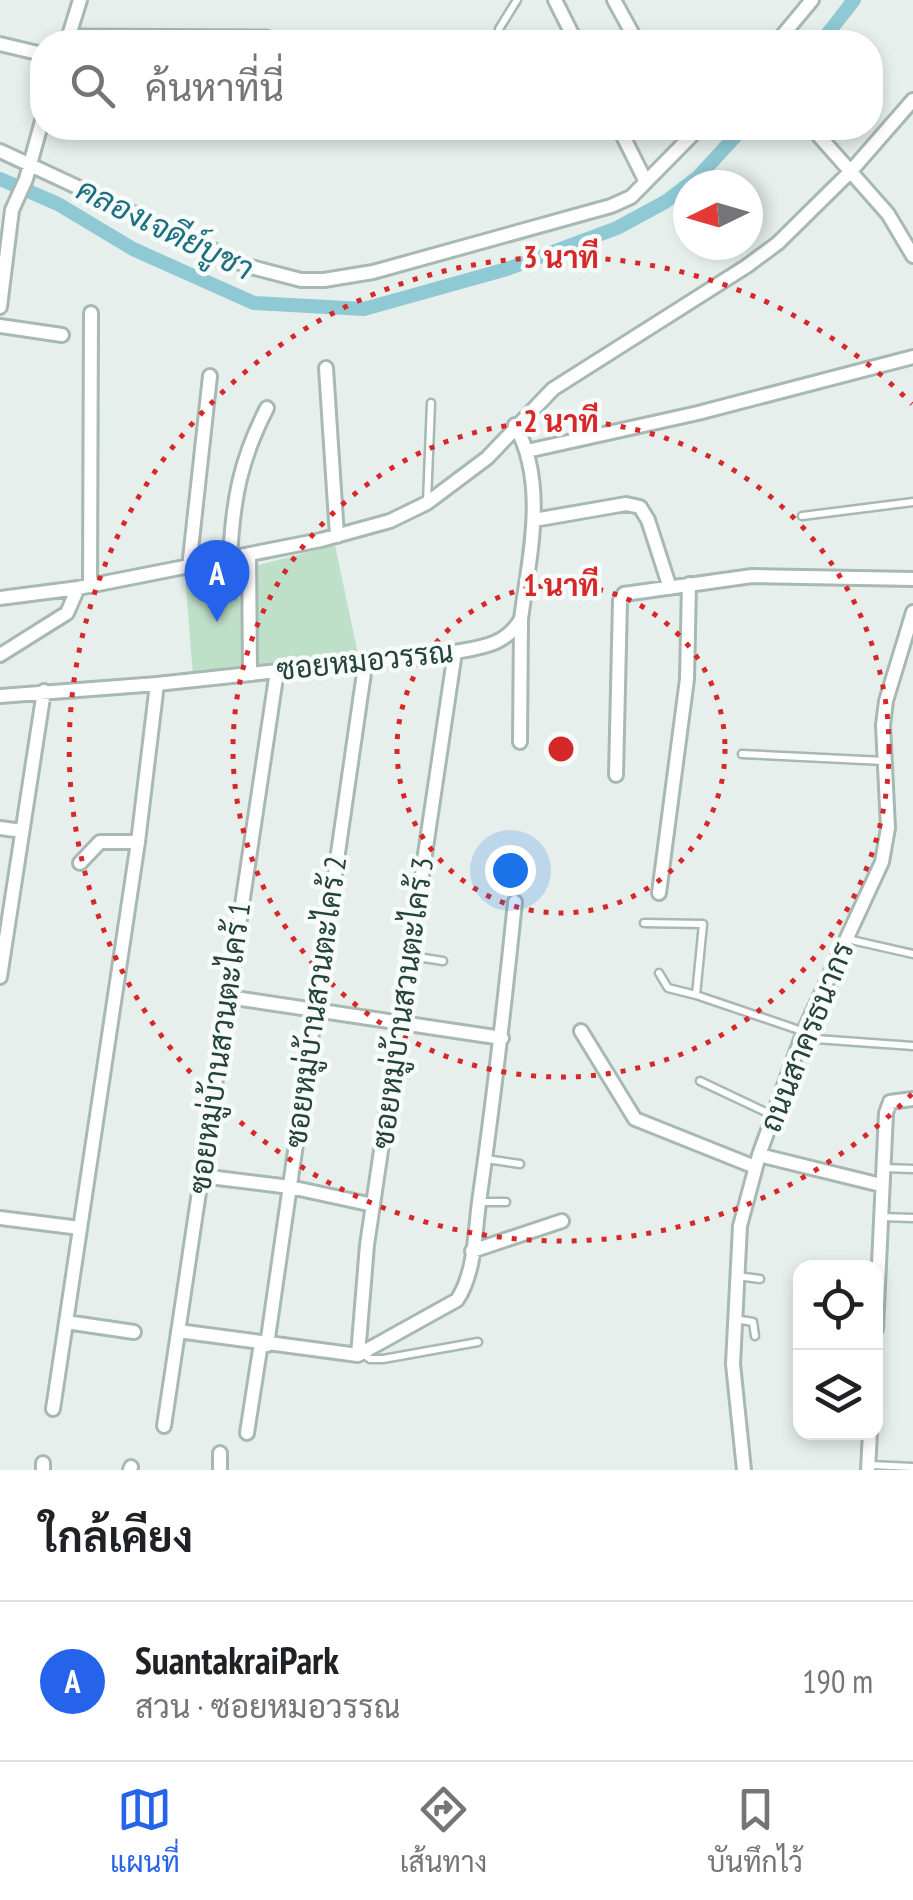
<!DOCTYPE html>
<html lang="th">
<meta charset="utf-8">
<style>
:root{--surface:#fff;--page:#f2f2f2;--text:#202124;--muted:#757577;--line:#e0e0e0;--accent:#2563eb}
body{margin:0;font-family:"PT Sans Narrow",Sarabun,sans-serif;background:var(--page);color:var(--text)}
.controls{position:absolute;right:30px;bottom:30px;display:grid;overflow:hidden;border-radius:20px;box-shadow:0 5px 15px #0003}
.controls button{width:90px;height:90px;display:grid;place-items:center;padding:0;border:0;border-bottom:2px solid var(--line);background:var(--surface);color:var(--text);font:50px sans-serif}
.compass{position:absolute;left:673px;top:170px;width:90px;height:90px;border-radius:50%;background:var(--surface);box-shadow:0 5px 15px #0003;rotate:265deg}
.you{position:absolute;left:510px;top:870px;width:35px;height:35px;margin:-25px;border:8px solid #fff;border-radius:50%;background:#1a73e8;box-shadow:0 0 0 15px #1a73e833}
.badge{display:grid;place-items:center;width:65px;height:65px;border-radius:50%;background:var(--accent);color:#fff;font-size:32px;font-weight:700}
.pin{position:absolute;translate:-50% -82px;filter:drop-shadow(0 2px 5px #0008)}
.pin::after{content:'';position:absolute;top:52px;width:35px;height:30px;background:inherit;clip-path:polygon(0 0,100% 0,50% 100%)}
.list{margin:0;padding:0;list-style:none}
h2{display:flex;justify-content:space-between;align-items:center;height:130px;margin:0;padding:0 40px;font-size:42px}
h2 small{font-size:32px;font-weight:400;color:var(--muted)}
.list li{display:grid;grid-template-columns:65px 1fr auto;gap:30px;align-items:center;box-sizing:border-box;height:160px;padding:0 40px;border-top:2px solid var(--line)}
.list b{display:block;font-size:38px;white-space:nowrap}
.list p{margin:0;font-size:32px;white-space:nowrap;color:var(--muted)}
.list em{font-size:32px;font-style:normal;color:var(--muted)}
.icon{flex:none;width:55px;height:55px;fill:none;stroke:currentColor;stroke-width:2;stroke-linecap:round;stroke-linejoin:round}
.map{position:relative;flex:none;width:913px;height:1470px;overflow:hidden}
.search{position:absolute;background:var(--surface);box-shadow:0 5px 15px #0003;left:30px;right:30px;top:30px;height:110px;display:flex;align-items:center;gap:25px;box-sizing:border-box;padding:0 35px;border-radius:40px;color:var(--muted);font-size:38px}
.sheet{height:290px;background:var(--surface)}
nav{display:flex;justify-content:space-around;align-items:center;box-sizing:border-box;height:140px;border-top:2px solid var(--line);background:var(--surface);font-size:28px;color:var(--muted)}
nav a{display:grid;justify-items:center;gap:5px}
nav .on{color:var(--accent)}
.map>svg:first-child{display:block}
.green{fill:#bfe0c8}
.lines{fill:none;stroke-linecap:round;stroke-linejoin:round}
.canal{stroke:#8ec9d4;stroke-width:14}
.service-casing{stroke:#a8b8b2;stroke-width:11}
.minor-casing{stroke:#a8b8b2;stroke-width:18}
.service{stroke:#fff;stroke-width:6}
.minor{stroke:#fff;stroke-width:12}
.ring{fill:none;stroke:#d62828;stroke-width:5;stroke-dasharray:5 10}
.labels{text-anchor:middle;stroke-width:9;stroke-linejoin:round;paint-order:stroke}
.street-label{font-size:30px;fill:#24423a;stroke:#f7fbf9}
.water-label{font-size:32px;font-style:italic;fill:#1c6f80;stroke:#f7fbf9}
.centre{fill:#d62828;stroke:#f7fbf9;stroke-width:5}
.ring-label{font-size:30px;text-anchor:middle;font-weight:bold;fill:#d62828;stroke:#f7fbf9;stroke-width:9;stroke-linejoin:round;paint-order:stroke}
</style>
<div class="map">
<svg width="913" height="1470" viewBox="0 0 913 1470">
<rect width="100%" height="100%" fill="#e6efeb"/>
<path class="green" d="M335,545L359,659L193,676L185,575L233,568L253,662L255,566Z"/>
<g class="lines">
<path class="canal" d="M821,42L854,0
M0,179L58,204L133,249L254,303L364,309L507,269L617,228L665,202L698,177L743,128"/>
<defs>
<path id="service" d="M499,29L517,0
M72,33L267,34L281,42
M427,502L431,403
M802,516L913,502
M742,754L884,761
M644,923L703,924L696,995L802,1031
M847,939L913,954
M411,956L443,961
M659,973L668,988L696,995
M802,1038L913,1046
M700,1081L772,1115
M486,1159L520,1164
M884,1168L913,1169
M480,1202H506
M881,1217L913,1218
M737,1276L760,1279
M735,1319L753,1322L755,1336
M363,1354L370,1359H383L478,1342
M870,1465L913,1467"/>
<path id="minor" d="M555,0L576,42
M614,0L637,42
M67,42L80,0
M777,42L812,0
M0,44L42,54
M619,128L646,182
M812,128L888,214L913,256
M0,151L247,266L301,280H324L373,272L611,206L631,197L699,128
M0,307L12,210L26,179L42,121
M0,326L62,335
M326,368L337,536
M527,451L698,413L913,357
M534,520L626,504L640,507L648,520L670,588
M249,554L250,674
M230,558C233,500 240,460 267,408
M189,568L210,376
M90,586L91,313
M0,598L78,588L321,540L390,521L427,503L487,458L553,389L747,266L778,243L851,171L913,100
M0,655L67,613L78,588
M0,696L157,684L455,652C482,647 506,645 521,619C529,557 548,484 515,425
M520,742L521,620
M616,775L620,601L624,594L752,576L913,579
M0,828L22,831
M80,863L100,842H138
M659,893L687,679L689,584
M0,977L44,691
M228,997L502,1038
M581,1031L635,1119L755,1167
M759,1155L881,1185
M201,1176L290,1187L373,1205
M0,1218L80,1228
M472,1251L562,1221
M66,1322L134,1332
M876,1329L886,1113L890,1102L913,1099
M178,1331L358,1355L457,1300C476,1272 475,1227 480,1195C494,1097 505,1000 515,902
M267,1345L366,659
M358,1355L367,1245L455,652
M53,1409L138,842L157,684
M164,1426L277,671
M247,1433L261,1343
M43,1470V1463
M130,1470L131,1467
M220,1470V1453
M744,1470L733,1364L740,1226L759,1155L804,1031L882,862L888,828L883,725L886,701L913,612
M868,1470L870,1432"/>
</defs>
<use href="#service" class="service-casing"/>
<use href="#minor" class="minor-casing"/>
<use href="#service" class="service"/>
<use href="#minor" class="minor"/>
</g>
<g class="ring">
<circle cx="561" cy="749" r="164"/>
<circle cx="561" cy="749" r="328"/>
<path d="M912 1094A492 492 0 1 1 912 404"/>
</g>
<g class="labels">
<g class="street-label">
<text transform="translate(365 661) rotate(-6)" y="10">ซอยหมอวรรณ</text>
<text transform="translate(316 1002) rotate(-82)" y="10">ซอยหมู่บ้านสวนตะไคร้ 2</text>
<text transform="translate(403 1003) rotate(-82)" y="10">ซอยหมู่บ้านสวนตะไคร้ 3</text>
<text transform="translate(807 1037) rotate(-68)" y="10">ถนนสาครธนากร</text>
<text transform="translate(220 1048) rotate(-82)" y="10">ซอยหมู่บ้านสวนตะไคร้ 1</text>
</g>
<g class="water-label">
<text transform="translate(165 229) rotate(26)" y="11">คลองเจดีย์บูชา</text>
</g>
</g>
<circle cx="561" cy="749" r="15" class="centre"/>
<g class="ring-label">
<text x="561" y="268">3 นาที</text>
<text x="561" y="432">2 นาที</text>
<text x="561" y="596">1 นาที</text>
</g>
</svg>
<div class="controls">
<button><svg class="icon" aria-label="locate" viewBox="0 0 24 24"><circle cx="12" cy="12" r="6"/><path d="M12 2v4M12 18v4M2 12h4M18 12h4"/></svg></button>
<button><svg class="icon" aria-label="layers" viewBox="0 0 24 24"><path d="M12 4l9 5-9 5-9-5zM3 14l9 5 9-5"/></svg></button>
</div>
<svg class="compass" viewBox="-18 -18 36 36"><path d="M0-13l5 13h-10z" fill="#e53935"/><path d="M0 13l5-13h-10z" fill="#757577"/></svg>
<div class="you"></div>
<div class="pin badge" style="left:217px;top:622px">A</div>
<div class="search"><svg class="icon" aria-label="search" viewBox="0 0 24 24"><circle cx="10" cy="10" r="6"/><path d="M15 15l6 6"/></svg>ค้นหาที่นี่</div>
</div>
<section class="sheet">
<h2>ใกล้เคียง<small></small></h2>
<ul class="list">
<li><span class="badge">A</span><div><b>SuantakraiPark</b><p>สวน · ซอยหมอวรรณ</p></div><em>190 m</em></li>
</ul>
</section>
<nav>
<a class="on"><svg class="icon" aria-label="map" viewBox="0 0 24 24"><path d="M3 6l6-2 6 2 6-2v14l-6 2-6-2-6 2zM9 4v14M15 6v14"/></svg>แผนที่</a>
<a><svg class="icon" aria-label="directions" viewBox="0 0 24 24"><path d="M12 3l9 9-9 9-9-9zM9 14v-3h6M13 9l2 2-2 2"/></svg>เส้นทาง</a>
<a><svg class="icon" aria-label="saved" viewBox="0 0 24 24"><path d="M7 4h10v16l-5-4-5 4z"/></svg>บันทึกไว้</a>
</nav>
